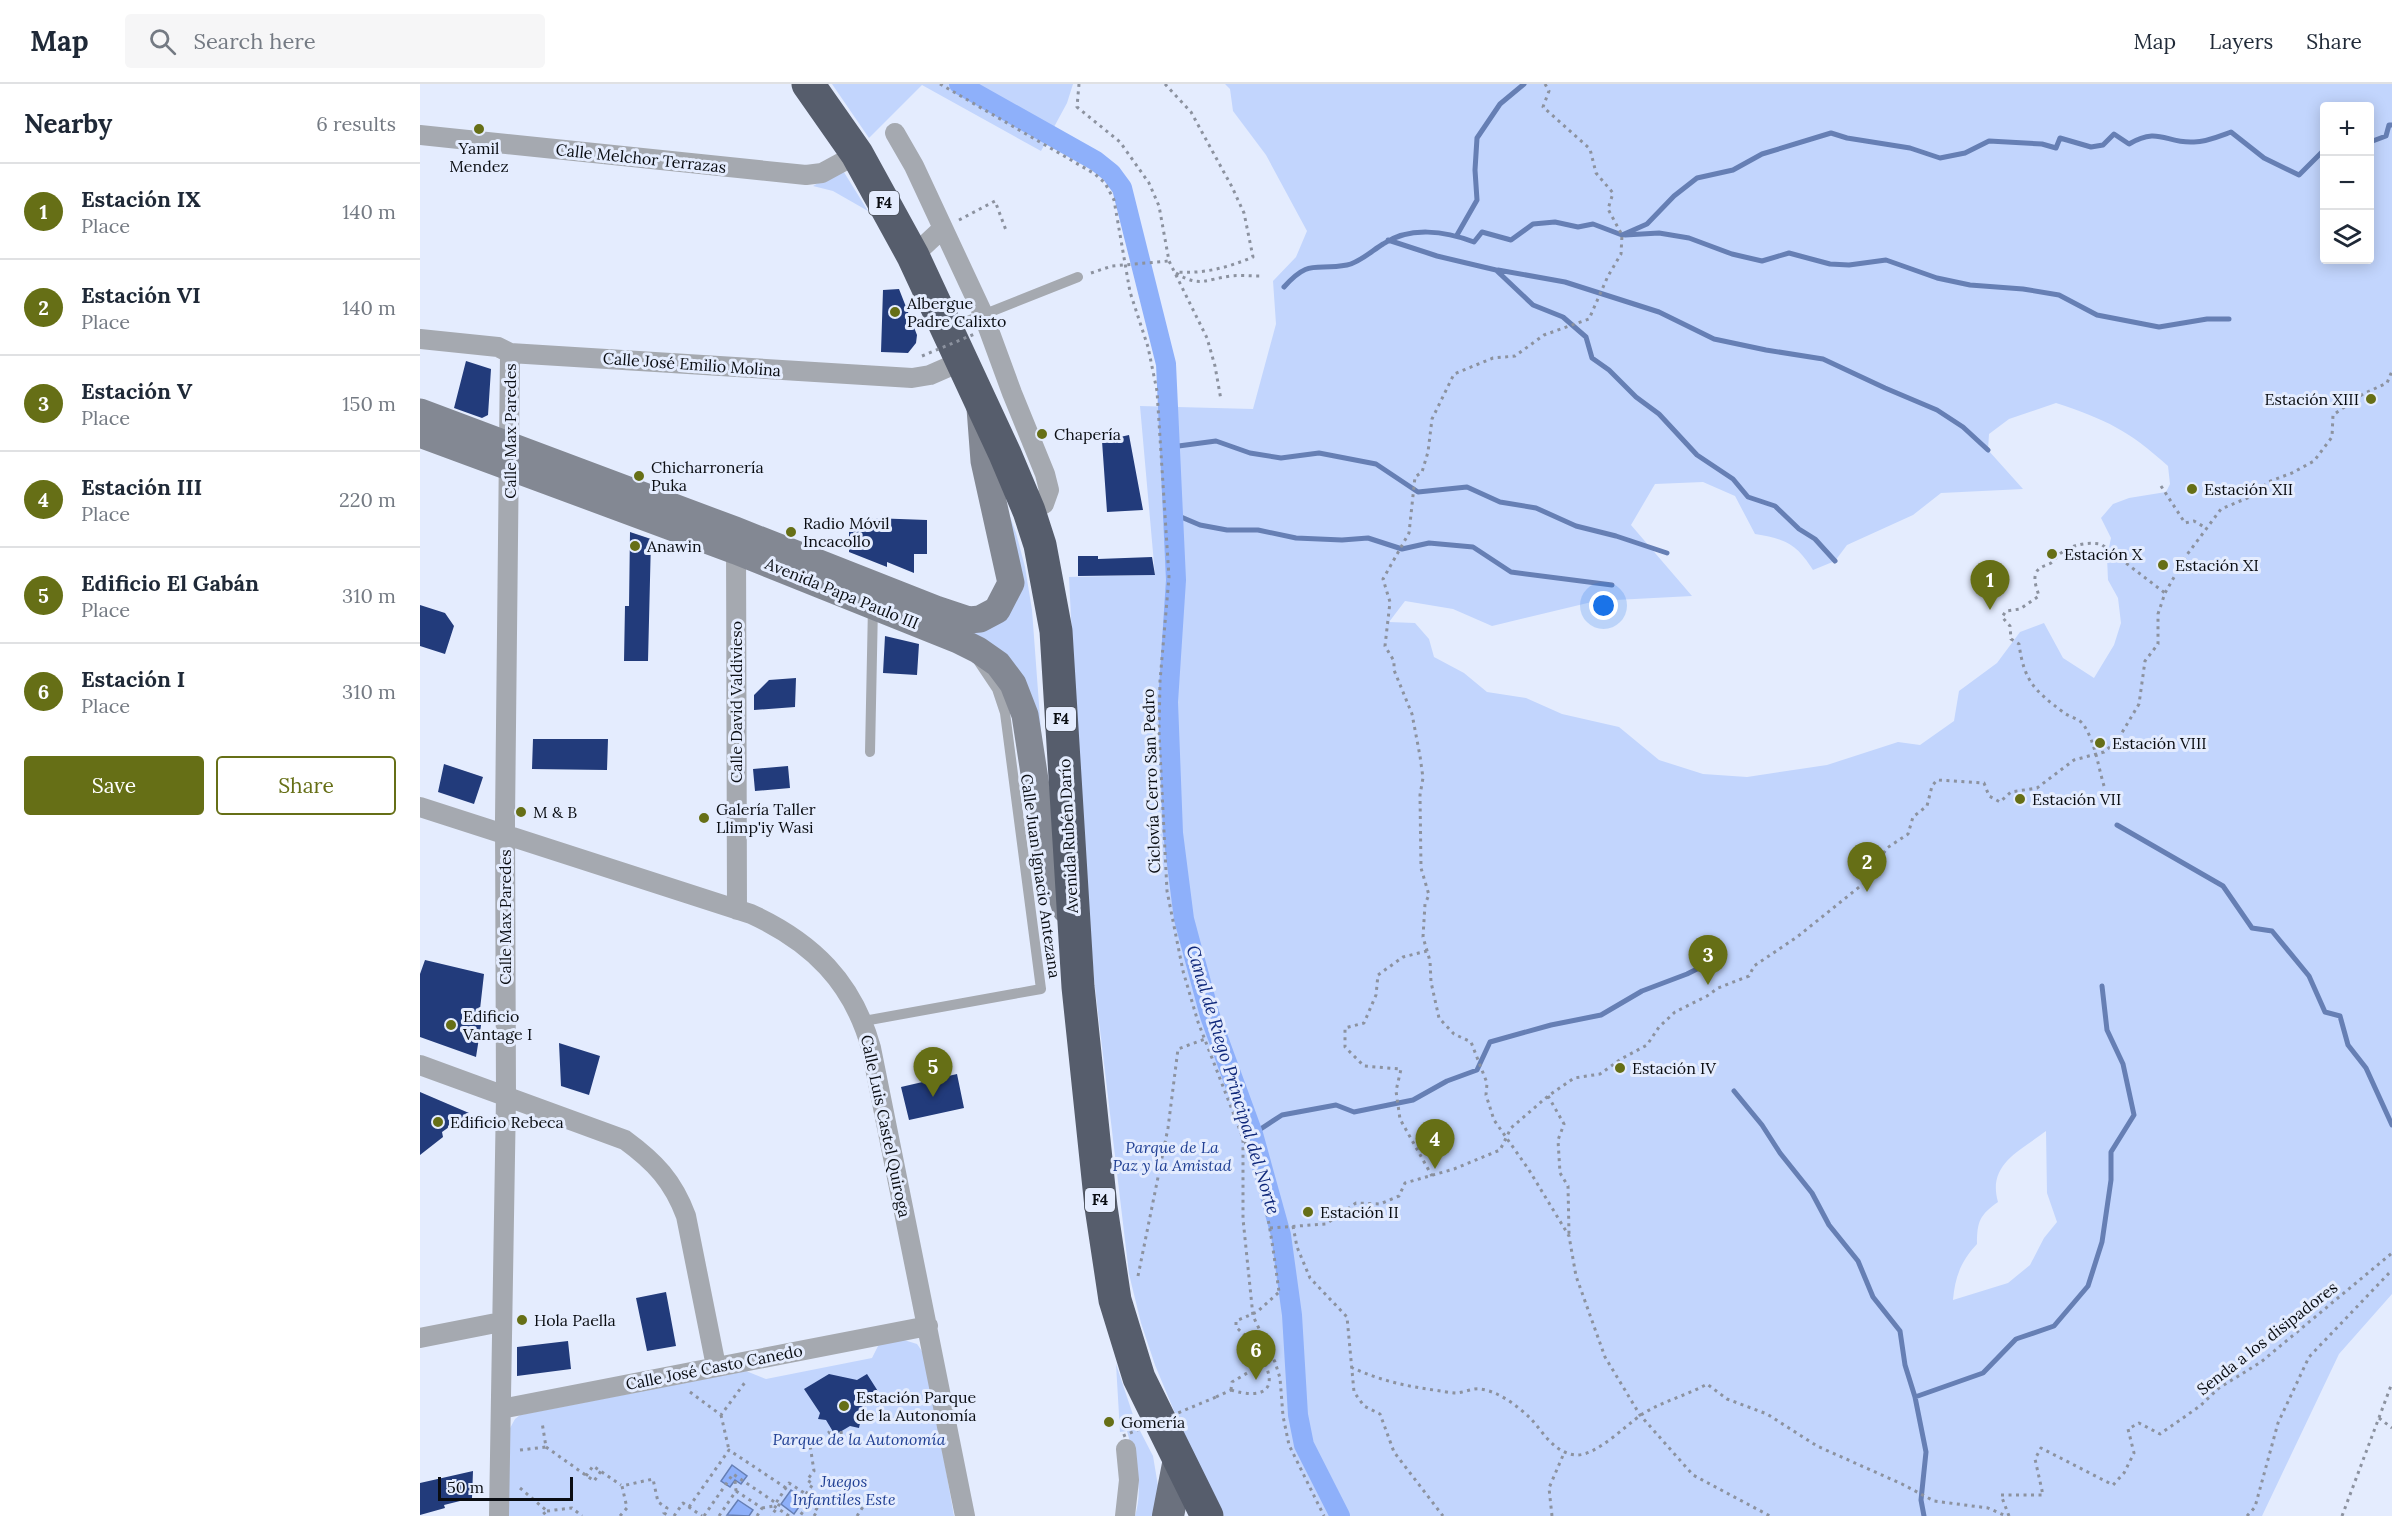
<!DOCTYPE html>
<meta charset="utf-8">
<style>
:root{--surface:#fff;--page:#f6f6f7;--text:#1f2937;--muted:#747a83;--line:#e0e1e3;--accent:#666f16}
body{margin:0;font-family:Lora,serif;background:var(--page);color:var(--text)}
.controls{position:absolute;right:18px;top:18px;display:grid;overflow:hidden;border-radius:6px;box-shadow:0 3px 15px #0003}
.controls button{width:54px;height:54px;display:grid;place-items:center;padding:0;border:0;border-bottom:2px solid var(--line);background:var(--surface);color:var(--text);font:30px sans-serif}
.scale{position:absolute;left:18px;bottom:15px;width:135px;box-sizing:border-box;padding-left:6px;border:3px solid #0a0d12;border-top:0;font-size:16px;line-height:21px;white-space:nowrap;color:#0a0d12;-webkit-text-stroke:4px #e4ecfe;paint-order:stroke}
.you{position:absolute;left:1184px;top:522px;width:21px;height:21px;margin:-15px;border:4px solid #fff;border-radius:50%;background:#1a73e8;box-shadow:0 0 0 9px #1a73e833}
.badge{display:grid;place-items:center;width:39px;height:39px;border-radius:50%;background:var(--accent);color:#fff;font-size:20px;font-weight:700}
.pin{position:absolute;translate:-50% -50px;filter:drop-shadow(0 2px 3px #0008)}
.pin::after{content:'';position:absolute;top:32px;width:21px;height:18px;background:inherit;clip-path:polygon(0 0,100% 0,50% 100%)}
.list{margin:0;padding:0;list-style:none}
h2{display:flex;justify-content:space-between;align-items:center;height:78px;margin:0;padding:0 24px;font-size:26px}
h2 small{font-size:20px;font-weight:400;color:var(--muted)}
.list li{display:grid;grid-template-columns:39px 1fr auto;gap:18px;align-items:center;box-sizing:border-box;height:96px;padding:0 24px;border-top:2px solid var(--line)}
.list b{display:block;font-size:22px;white-space:nowrap}
.list p{margin:0;font-size:20px;white-space:nowrap;color:var(--muted)}
.list em{font-size:20px;font-style:normal;color:var(--muted)}
.actions{display:flex;gap:12px;padding:18px 24px}
.actions a{flex:1;padding:14px 0;border:2px solid var(--accent);border-radius:6px;text-align:center;font-size:21px;color:var(--accent)}
.actions .main{background:var(--accent);color:#fff}
.icon{flex:none;width:33px;height:33px;fill:none;stroke:currentColor;stroke-width:2;stroke-linecap:round;stroke-linejoin:round}
.map{position:relative;flex:none;width:1972px;height:1432px;overflow:hidden}
header{display:flex;align-items:center;gap:36px;box-sizing:border-box;height:84px;padding:0 30px;background:var(--surface);border-bottom:2px solid var(--line)}
header strong{font-size:28px}
nav{display:flex;gap:33px;margin-inline-start:auto;font-size:21px}
.search{width:420px;height:54px;background:var(--page);display:flex;align-items:center;gap:15px;box-sizing:border-box;padding:0 21px;border-radius:6px;color:var(--muted);font-size:22px}
main{display:flex}
aside{flex:1;background:var(--surface)}
.map>svg:first-child{display:block}
.green{fill:#c2d5fd;fill-rule:evenodd}
.water{fill:#8eb0fa;stroke:#667fb4;stroke-width:1.5}
.lines{fill:none;stroke-linecap:round;stroke-linejoin:round}
.stream{stroke:#667fb4;stroke-width:5}
.canal{stroke:#8eb0fa;stroke-width:20}
.building{fill:#223b7b}
.path{stroke:#8c929f;stroke-width:3;stroke-dasharray:3 4.5;stroke-linecap:butt}
.lane{stroke:#a5a9b0;stroke-width:10}
.street{stroke:#a5a9b0;stroke-width:20}
.secondary{stroke:#838893;stroke-width:27}
.primary{stroke:#6b717e;stroke-width:32}
.highway{stroke:#565d6c;stroke-width:33}
.path-bridge{stroke:#8c929f;stroke-width:3;stroke-dasharray:3 4.5;stroke-linecap:butt}
.poi-dot{fill:#666f16;stroke:#e4ecfe;stroke-width:2}
.labels{text-anchor:middle;stroke-width:6;stroke-linejoin:round;paint-order:stroke}
.shield{fill:#e4ecfe;stroke:#4b5059;stroke-width:1.5}
.shield-label{font-size:15px;font-weight:bold;fill:#0a0d12}
.poi-label{font-size:16px;fill:#0a0d12;stroke:#e4ecfe;text-anchor:start}
.street-label{font-size:16px;fill:#0a0d12;stroke:#e4ecfe}
.park-label{font-size:16px;font-style:italic;fill:#214094;stroke:#e4ecfe}
.water-label{font-size:18px;font-style:italic;fill:#0e277a;stroke:#e4ecfe}
</style>
<header>
<strong>Map</strong>
<div class="search"><svg class="icon" aria-label="search" viewBox="0 0 24 24"><circle cx="10" cy="10" r="6"/><path d="M15 15l6 6"/></svg>Search here</div>
<nav><a>Map</a><a>Layers</a><a>Share</a></nav>
</header>
<main>
<aside>
<h2>Nearby<small>6 results</small></h2>
<ul class="list">
<li><span class="badge">1</span><div><b>Estación IX</b><p>Place</p></div><em>140 m</em></li>
<li><span class="badge">2</span><div><b>Estación VI</b><p>Place</p></div><em>140 m</em></li>
<li><span class="badge">3</span><div><b>Estación V</b><p>Place</p></div><em>150 m</em></li>
<li><span class="badge">4</span><div><b>Estación III</b><p>Place</p></div><em>220 m</em></li>
<li><span class="badge">5</span><div><b>Edificio El Gabán</b><p>Place</p></div><em>310 m</em></li>
<li><span class="badge">6</span><div><b>Estación I</b><p>Place</p></div><em>310 m</em></li>
</ul>
<div class="actions"><a class="main">Save</a><a>Share</a></div>
</aside>
<div class="map">
<svg width="1972" height="1432" viewBox="0 0 1972 1432">
<rect width="100%" height="100%" fill="#e4ecfe"/>
<path class="green" d="M412,0H653L647,19L621,67L502,1L449,54Z
M805,0H1972V1210L1919,1270L1842,1432H804L764,1351L735,1281L721,1239L709,1190L674,895L661,736L649,493L735,491L720,322L833,325L856,240L853,197L876,173L887,147L846,71L813,27L810,5ZM1904,22H1950V176H1904ZM1636,319C1687,336 1708,346 1748,382L1750,400L1746,408L1709,414L1693,420L1681,434L1691,454L1687,473L1688,496L1698,514L1701,539L1694,561L1674,594L1643,574L1624,539L1600,548L1577,579L1539,607L1534,637L1500,661L1478,658L1407,681L1327,693L1283,690L1239,676L1199,643L1142,630L1106,614L1067,608L1044,589L1014,573L1009,555L995,539L969,538L985,517L1033,525L1072,542L1176,517L1272,512L1211,441L1235,400L1283,398L1315,412L1335,450C1365,455 1376,459 1393,486L1415,477L1427,461L1493,431L1521,409L1603,405L1568,366L1569,350L1589,335ZM1626,1047L1627,1109L1637,1138L1624,1154L1610,1181L1588,1199L1533,1216C1535,1193 1541,1177 1557,1160C1557,1137 1560,1131 1578,1118C1567,1080 1600,1067 1626,1047Z
M422,85L448,127L413,107L393,102Z
M573,386L596,449L605,483L612,526L628,742L601,595L531,537L583,530Z
M484,1256L497,1260L506,1273L534,1432H89V1346L95,1335L100,1331L326,1287L346,1295L452,1274L459,1260Z
M696,1280L715,1337L733,1372L739,1408L737,1432H715C724,1403 715,1375 707,1347L700,1348Z"/>
<path class="water" d="M312,1381L327,1392L321,1400L315,1396L310,1403L301,1397Z
M371,1406L384,1416L374,1430L361,1420Z
M318,1416L333,1426L329,1432L307,1431Z"/>
<g class="lines">
<path class="stream" d="M1950,58L1966,52L1969,41H1972
M1037,151L1057,116L1055,86L1057,54L1080,20L1104,0
M1205,151L1239,149L1269,154L1312,170L1342,177L1369,169L1410,180L1429,181L1466,176L1517,194L1550,201L1603,205L1639,211L1677,231L1739,243L1787,235H1809
M968,156L1017,172L1076,186L1113,221L1143,233L1166,253L1172,274L1189,286L1216,313L1239,330L1277,371L1313,395L1328,413L1355,422L1379,445L1395,455L1415,477
M1078,186L1145,198L1239,228L1294,255L1346,266L1403,275L1465,304L1517,326L1543,343L1568,366
M864,203C890,174 895,187 927,181C939,179 953,166 963,160C990,142 1025,147 1054,158L1062,148L1091,156L1113,140L1135,138L1158,143L1173,140L1202,151L1227,140L1254,112L1277,94L1313,86L1342,70L1411,49L1427,54L1490,64L1520,74L1545,69L1569,57L1622,60L1636,64L1640,54L1671,63L1683,61L1694,50L1709,60C1739,42 1746,60 1774,58C1786,58 1800,52 1811,48L1844,74L1879,91L1904,66
M751,363L796,357L830,369L861,374L899,369L956,380L998,408L1047,403L1080,418L1116,424L1156,442L1196,452L1247,469
M754,430L780,441L807,446H838L876,454L922,456L948,454L982,465L1009,459L1053,463L1091,488L1192,501
M1697,741L1803,802L1832,844L1852,847L1889,892L1905,928L1920,932L1928,961L1946,984L1972,1041
M1314,1007L1342,1041L1360,1069L1392,1109L1409,1141L1438,1177L1453,1213L1480,1247L1485,1281L1495,1313L1506,1368L1501,1416L1504,1432
M833,1050L862,1031L916,1021L934,1028L993,1016L1027,997L1057,986L1070,958L1131,941L1181,931L1222,907L1267,890L1301,873
M1495,1313L1563,1289L1596,1255L1634,1242L1668,1202L1682,1158L1691,1096V1068L1714,1031L1703,980L1687,946L1682,902"/>
<path class="canal" d="M539,0L676,77L691,89L702,104L746,280L756,496L748,618L753,749L764,835L790,932L833,1050L861,1151L872,1231L878,1331L884,1361L920,1432"/>
</g>
<path class="building" d="M479,205L497,251L496,259L488,269L461,268L463,206Z
M46,277L71,285L68,331L62,334L34,324Z
M709,351L723,426L687,428L682,357Z
M452,434L507,436V470H494V489L467,478V483L429,468V444L452,445Z
M210,448L231,455L228,577H204L205,522H209Z
M658,472H678V475L732,473L735,491L658,492Z
M0,521L25,529L34,542L25,570L0,562Z
M465,552L499,560L497,591L463,589Z
M376,594L375,623L334,626V611L349,596Z
M113,655H188L187,686L112,685Z
M24,680L63,693L54,720L18,708Z
M368,682L370,704L335,707L333,685Z
M5,876L64,890L59,934L62,935L56,973L0,953V890Z
M139,959L180,972L169,1011L141,1002Z
M537,990L544,1024L489,1036L481,1003Z
M0,1008L49,1029L22,1048L23,1053L0,1071Z
M246,1208L256,1262L227,1267L216,1214Z
M148,1257L151,1285L97,1292V1263Z
M409,1290L437,1296L447,1290L461,1312L443,1324L439,1344L430,1342L415,1351L406,1336L398,1335L400,1329L384,1305Z
M53,1387L52,1414L24,1421L25,1424L0,1431V1399Z"/>
<g class="lines">
<path class="path" d="M520,0L675,90L685,99L694,116L710,208L728,263L737,307L749,493L740,597L739,648L747,807L763,887L778,938L823,1054V1135L833,1232L855,1278L860,1294L863,1332L869,1361L904,1432
M659,0L657,23L700,58L729,99L739,122L749,177L787,254L795,282L801,316
M745,0L771,28L812,103L824,129L833,173C807,184 783,190 755,188
M1125,0L1129,7L1123,23L1170,65L1176,89L1193,109L1188,125L1202,151L1201,170L1188,192L1169,235L1124,251L1095,272L1073,274L1034,290L1012,335L1008,368L1002,388L995,393L989,449L963,495L970,518L965,562L974,577V586L992,630L1000,672L1003,694L1000,711L1001,784L1009,811L1005,820L1003,853L1010,877L1011,898L1019,934L1034,950L1051,958L1067,999L1066,1011L1074,1036L1109,1086L1149,1152L1156,1192L1185,1273L1220,1331L1273,1391L1350,1432
M539,136L575,117L587,149
M671,189L692,182L749,177
M756,189C780,204 786,195 811,192C820,191 830,192 840,192
M1741,402L1765,439L1774,437L1786,444
M1684,702C1678,682 1675,657 1663,640C1658,634 1649,633 1643,628C1614,606 1604,597 1599,560L1591,555L1590,542L1582,533L1586,527L1600,525L1619,512C1617,505 1613,496 1616,489C1619,482 1626,482 1631,479C1635,476 1637,471 1641,469C1654,460 1667,458 1681,460L1745,509
M1007,867L983,873L958,891L956,911L944,939L925,944V963L944,982L981,985L976,1007L980,1035L1012,1092
M1128,1012L1144,1040L1138,1056L1140,1089L1148,1102L1149,1150
M825,1058C846,1104 852,1157 859,1208
M873,1142L877,1163L890,1194L927,1233L934,1308L944,1322L960,1330L974,1368L1023,1432
M850,1144L906,1140L936,1119L960,1120L979,1112L985,1099L1034,1085L1080,1066L1091,1044L1128,1012L1154,994L1180,990L1201,975L1227,961L1239,943L1255,928L1287,912L1298,904L1329,892L1334,882L1377,853L1443,800L1467,764L1488,750L1493,733L1507,722L1512,702L1517,696L1564,699L1569,712L1580,718L1591,708L1617,704L1654,676L1684,668L1697,657L1719,620L1725,577L1738,560V530L1745,509L1766,472L1801,425L1837,410L1848,398L1872,389L1894,377L1912,353L1913,331L1943,310L1967,299L1972,287
M718,1192L748,1044L758,965L785,955
M931,1283C958,1296 985,1302 1014,1306C1022,1307 1030,1309 1037,1309C1045,1308 1053,1304 1060,1305C1078,1307 1098,1322 1111,1335C1124,1349 1134,1369 1156,1371C1176,1372 1205,1342 1221,1331C1242,1317 1266,1312 1287,1300L1307,1315L1347,1330L1397,1362L1482,1400L1514,1417L1568,1424L1586,1432
M811,1306C840,1315 860,1308 843,1276
M811,1306L812,1298L844,1279
M270,1308L301,1331L326,1297
M796,1313L811,1306
M301,1331L309,1366
M1959,1334L1972,1344
M421,1347L422,1355
M126,1363L174,1397L181,1387
M100,1366L126,1363L122,1338
M166,1392L173,1382L201,1401
M100,1404L127,1427L121,1432
M316,1407L342,1424L337,1432
M386,1410L393,1400L387,1396L394,1387L390,1361L415,1356L409,1348L412,1346
M389,1420L398,1426L394,1432
M269,1423L309,1366L366,1404
M342,1424L354,1422
M127,1427L152,1424L162,1432
M200,1432L207,1424L202,1402L233,1395L238,1418L247,1424L244,1429L249,1432
M254,1432L263,1419L282,1432
M284,1432L313,1390L359,1421L351,1432
M299,1432L316,1407L315,1396
M369,1432L354,1422L369,1399L392,1414L380,1432
M437,1432L446,1418L467,1414
M1132,1432L1129,1404L1144,1369
M1589,1432L1581,1411H1623L1615,1375L1621,1364L1693,1401L1704,1389L1714,1369L1708,1345L1719,1339L1740,1350L1780,1322L1799,1304L1841,1278L1972,1169
M1827,1432L1835,1423L1858,1339L1889,1273L1972,1186
M1922,1432L1972,1299"/>
<path class="lane" d="M530,244L658,193
M450,668L453,522
M444,937L621,905L585,629L577,605L559,578"/>
<path class="street" d="M475,49L494,82L563,230L592,309L625,390L629,406L624,420L609,427
M0,51L386,91L402,89L437,70
M493,172L522,145
M0,255L78,263L90,269L492,294L510,291L542,277
M316,454L317,826
M0,723L331,830C392,858 433,898 451,964L545,1432
M0,981L205,1056C235,1078 253,1097 266,1132L296,1282
M0,1254L81,1238
M81,1325L508,1242
M79,1432L86,1013L85,736L90,269
M705,1432L709,1396L706,1365"/>
<path class="secondary" d="M0,328L315,446L516,525L549,536L560,535L577,526L591,499L564,377L560,324
M0,350L316,467L538,556L558,566L578,580L593,600L605,631L626,767L646,826"/>
<path class="primary" d="M748,1432L759,1375"/>
<path class="highway" d="M388,0L437,70L493,172L585,370L609,427L620,461L636,547L658,903L681,1123L695,1216L719,1294L787,1432"/>
<path class="path-bridge" d="M502,272L557,249
M843,1276L833,1259L816,1243V1237L837,1228L859,1208
M703,1352L796,1313"/>
</g>
<g class="poi-dot">
<circle cx="59" cy="45" r="6"/>
<circle cx="475" cy="228" r="6"/>
<circle cx="1951" cy="315" r="6"/>
<circle cx="622" cy="350" r="6"/>
<circle cx="219" cy="392" r="6"/>
<circle cx="1772" cy="405" r="6"/>
<circle cx="371" cy="448" r="6"/>
<circle cx="215" cy="462" r="6"/>
<circle cx="1632" cy="470" r="6"/>
<circle cx="1743" cy="481" r="6"/>
<circle cx="1680" cy="659" r="6"/>
<circle cx="1600" cy="715" r="6"/>
<circle cx="101" cy="728" r="6"/>
<circle cx="284" cy="734" r="6"/>
<circle cx="31" cy="941" r="6"/>
<circle cx="1200" cy="984" r="6"/>
<circle cx="18" cy="1038" r="6"/>
<circle cx="888" cy="1128" r="6"/>
<circle cx="102" cy="1236" r="6"/>
<circle cx="424" cy="1322" r="6"/>
<circle cx="689" cy="1338" r="6"/>
</g>
<g class="labels">
<g class="shield">
<rect x="449" y="107" width="30" height="24" rx="4.5"/>
<rect x="626" y="623" width="30" height="24" rx="4.5"/>
<rect x="665" y="1104" width="30" height="24" rx="4.5"/>
</g>
<g class="shield-label">
<text x="464" y="124">F4</text>
<text x="641" y="640">F4</text>
<text x="680" y="1121">F4</text>
</g>
<g class="poi-label">
<text x="59" y="70" text-anchor="middle">Yamil<tspan x="59" dy="18">Mendez</tspan></text>
<text x="487" y="225">Albergue<tspan x="487" dy="18">Padre Calixto</tspan></text>
<text x="1939" y="321" text-anchor="end">Estación XIII</text>
<text x="634" y="356">Chapería</text>
<text x="231" y="389">Chicharronería<tspan x="231" dy="18">Puka</tspan></text>
<text x="1784" y="411">Estación XII</text>
<text x="383" y="445">Radio Móvil<tspan x="383" dy="18">Incacollo</tspan></text>
<text x="227" y="468">Anawin</text>
<text x="1644" y="476">Estación X</text>
<text x="1755" y="487">Estación XI</text>
<text x="1692" y="665">Estación VIII</text>
<text x="1612" y="721">Estación VII</text>
<text x="296" y="731">Galería Taller<tspan x="296" dy="18">Llimp'iy Wasi</tspan></text>
<text x="113" y="734">M &amp; B</text>
<text x="43" y="938">Edificio<tspan x="43" dy="18">Vantage I</tspan></text>
<text x="1212" y="990">Estación IV</text>
<text x="30" y="1044">Edificio Rebeca</text>
<text x="900" y="1134">Estación II</text>
<text x="114" y="1242">Hola Paella</text>
<text x="436" y="1319">Estación Parque<tspan x="436" dy="18">de la Autonomía</tspan></text>
<text x="701" y="1344">Gomería</text>
</g>
<g class="street-label">
<text transform="translate(221 74) rotate(6)" y="6">Calle Melchor Terrazas</text>
<text transform="translate(272 280) rotate(4)" y="6">Calle José Emilio Molina</text>
<text transform="translate(90 347) rotate(-90)" y="6">Calle Max Paredes</text>
<text transform="translate(422 509) rotate(22)" y="6">Avenida Papa Paulo III</text>
<text transform="translate(316 618) rotate(-90)" y="6">Calle David Valdivieso</text>
<text transform="translate(731 697) rotate(-92)" y="6">Ciclovía Cerro San Pedro</text>
<text transform="translate(648 752) rotate(-93)" y="6">Avenida Rubén Darío</text>
<text transform="translate(621 792) rotate(82)" y="6">Calle Juan Ignacio Antezana</text>
<text transform="translate(85 833) rotate(-90)" y="6">Calle Max Paredes</text>
<text transform="translate(466 1042) rotate(78)" y="6">Calle Luis Castel Quiroga</text>
<text transform="translate(1847 1254) rotate(-38)" y="6">Senda a los disipadores</text>
<text transform="translate(294 1283) rotate(-11)" y="6">Calle José Casto Canedo</text>
</g>
<g class="park-label">
<text x="752" y="1069">Parque de La<tspan x="752" dy="18">Paz y la Amistad</tspan></text>
<text x="439" y="1361">Parque de la Autonomía</text>
<text x="424" y="1403">Juegos<tspan x="424" dy="18">Infantiles Este</tspan></text>
</g>
<g class="water-label">
<text transform="translate(813 996) rotate(73)" y="6">Canal de Riego Principal del Norte</text>
</g>
</g>
</svg>
<div class="controls">
<button>+</button>
<button>−</button>
<button><svg class="icon" aria-label="layers" viewBox="0 0 24 24"><path d="M12 4l9 5-9 5-9-5zM3 14l9 5 9-5"/></svg></button>
</div>
<div class="scale">50 m</div>
<div class="you"></div>
<div class="pin badge" style="left:1570px;top:526px">1</div>
<div class="pin badge" style="left:1447px;top:808px">2</div>
<div class="pin badge" style="left:1288px;top:901px">3</div>
<div class="pin badge" style="left:1015px;top:1085px">4</div>
<div class="pin badge" style="left:513px;top:1013px">5</div>
<div class="pin badge" style="left:836px;top:1296px">6</div>
</div>
</main>
